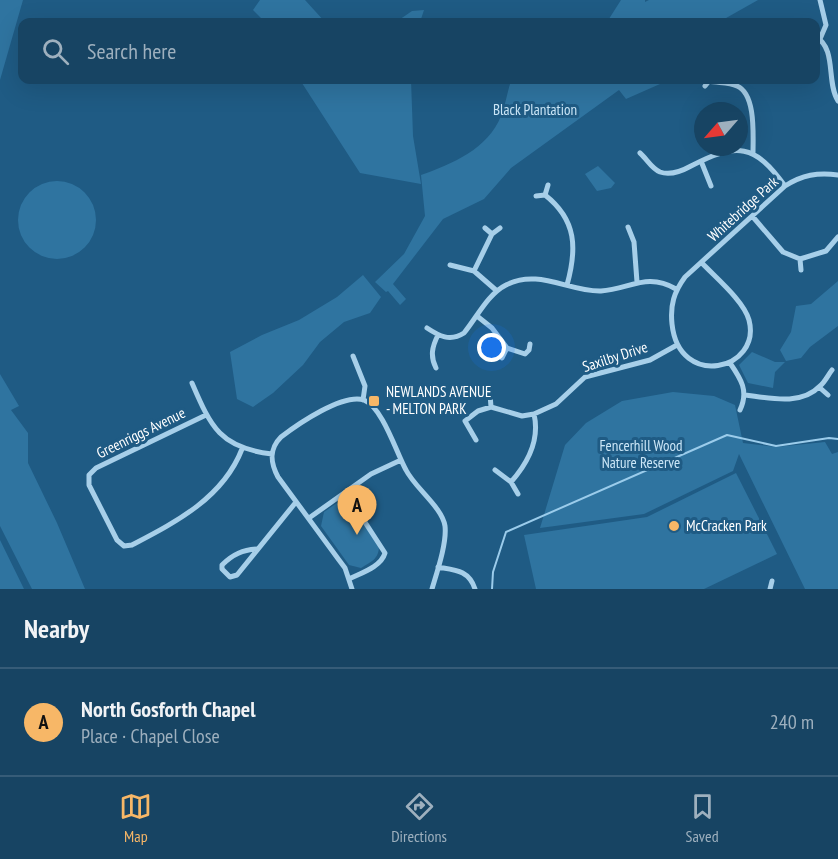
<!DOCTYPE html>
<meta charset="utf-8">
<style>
:root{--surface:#174463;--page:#204b69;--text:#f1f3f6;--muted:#9eb0be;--line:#365c78;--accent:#f7b767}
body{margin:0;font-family:"PT Sans Narrow",sans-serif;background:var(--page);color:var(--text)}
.compass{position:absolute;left:694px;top:102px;width:54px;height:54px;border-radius:50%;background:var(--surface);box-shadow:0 6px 24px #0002;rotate:242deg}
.you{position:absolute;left:492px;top:348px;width:21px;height:21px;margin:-15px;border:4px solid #fff;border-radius:50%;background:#1a73e8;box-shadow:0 0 0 9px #1a73e833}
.badge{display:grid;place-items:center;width:39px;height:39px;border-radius:50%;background:var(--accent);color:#111;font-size:20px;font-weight:700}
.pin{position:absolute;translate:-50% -50px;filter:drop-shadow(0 2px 3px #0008)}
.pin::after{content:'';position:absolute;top:32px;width:21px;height:18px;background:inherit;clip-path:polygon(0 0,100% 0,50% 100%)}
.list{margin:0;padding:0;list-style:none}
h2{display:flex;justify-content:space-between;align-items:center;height:78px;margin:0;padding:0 24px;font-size:26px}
h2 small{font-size:20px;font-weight:400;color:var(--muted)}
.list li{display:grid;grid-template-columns:39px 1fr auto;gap:18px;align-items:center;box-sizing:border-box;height:108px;padding:0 24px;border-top:2px solid var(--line)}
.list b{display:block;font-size:22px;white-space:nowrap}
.list p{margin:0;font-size:20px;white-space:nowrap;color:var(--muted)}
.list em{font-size:20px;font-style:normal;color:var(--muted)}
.icon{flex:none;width:33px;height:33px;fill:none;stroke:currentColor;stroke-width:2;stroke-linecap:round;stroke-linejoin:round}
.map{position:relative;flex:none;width:838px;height:589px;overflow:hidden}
.search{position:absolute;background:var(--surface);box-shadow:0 6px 24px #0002;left:18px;right:18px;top:18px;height:66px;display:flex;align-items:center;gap:15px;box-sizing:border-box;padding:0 21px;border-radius:12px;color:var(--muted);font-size:22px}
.sheet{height:186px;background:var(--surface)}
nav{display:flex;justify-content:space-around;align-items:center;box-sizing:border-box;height:84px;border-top:2px solid var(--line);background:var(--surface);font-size:16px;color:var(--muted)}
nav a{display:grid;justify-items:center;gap:3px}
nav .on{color:var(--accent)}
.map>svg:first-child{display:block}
.green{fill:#2f74a0}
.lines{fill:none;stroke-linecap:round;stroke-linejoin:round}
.stream{stroke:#9bcceb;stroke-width:2}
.minor{stroke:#a7cfe9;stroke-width:5}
.poi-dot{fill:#f7b767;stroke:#1f5b84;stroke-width:2}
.labels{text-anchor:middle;stroke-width:6;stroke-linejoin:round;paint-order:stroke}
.park-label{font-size:15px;fill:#cbe6f7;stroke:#1f5b84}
.street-label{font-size:15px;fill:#fff;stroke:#1f5b84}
.poi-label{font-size:15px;fill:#fff;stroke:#1f5b84;text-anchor:start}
</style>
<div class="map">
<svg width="838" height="589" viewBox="0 0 838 589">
<rect width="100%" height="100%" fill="#1f5b84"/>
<path class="green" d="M0,0H23L0,80Z
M260,0H305L325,22H265L253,10Z
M621,0H645V2L649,0H758L719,22H607Z
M424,10L420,22H396L412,11Z
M300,80H411L413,136L421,184L360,173Z
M518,80H659L660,84L626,99L619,90L511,168L484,199L443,219L393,284L406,299L400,305L388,291L386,292L375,282L404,254L425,216L421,175C452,164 488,149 501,116C505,106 507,94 510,84Z
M598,166L615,183L611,188L597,191L585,174Z
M18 220a39 39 0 1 1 78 0a39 39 0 1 1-78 0Z
M363,275L381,297L370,313L344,322L320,342L303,365L273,393L253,407L237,399L230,352L262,335L299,320L337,297Z
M838,281V326L810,347L801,358L786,361L780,350L791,332L796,306L811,304Z
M752,352L775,362H785L775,372L773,388L748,383L739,365Z
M0,374L19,406L11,410L28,433V463L57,523L85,589H32L0,526Z
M673,392L714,396L735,405L743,443L776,447L825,442L832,454L838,452V589H805L739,454L733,471L644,514L540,528L565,445L586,423L622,401Z
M736,473L777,554L704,589H536L524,535L647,517Z
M344,498L350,503L379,546C379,559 371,562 361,568L349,565L321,526L324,512Z
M0,540L24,589H0Z"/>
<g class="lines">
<path class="stream" d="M492,589L493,572L506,532L727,435L776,446L829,438L838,439"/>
<path class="minor" d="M816,37C837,49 826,82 838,101
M820,39L826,25L820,0
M705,86L709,81C718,83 729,82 737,86C756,94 753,135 753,153
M640,153C647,159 651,168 660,172C671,176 682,171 691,166C737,142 755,144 785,186
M701,161L711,186
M545,195L548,185
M536,196L545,195C577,220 577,249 567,285
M753,217L783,252L800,259L826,251L838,237
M628,227L634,242L637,282
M492,234L500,228
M800,259L801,270
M702,263C715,277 744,301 749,320C762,370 679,390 672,324C670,305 674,292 685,277L785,186C802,175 818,172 838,175
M450,265L474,271L497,291
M474,271L492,234L485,228
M477,316L492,328L507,348L525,354L529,350L530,344
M427,328C439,336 450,342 464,333C477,317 488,294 506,285C538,268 569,292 601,291C630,289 647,272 676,289
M353,356L365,386L363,400
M502,358L507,348
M730,363C741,379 749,391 740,410
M436,368C430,356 432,347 438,335
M192,383C211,427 220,448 272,454
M819,387L828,395
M490,394L491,407
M745,395C769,398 801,406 820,386C825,382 828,375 832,370
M206,415L96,468L89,475V485L117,540L124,546L132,545C176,522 223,498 242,449
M476,440L465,421L478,411L491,407L522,416L534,414L556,404L585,377L650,360L677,345
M495,470L511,482L518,494
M511,482C528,463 540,440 534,414
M346,493L385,553C381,567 361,573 349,579
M309,518L371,474L401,460
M257,549C243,550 233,554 222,565V569L230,577L237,575L296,502
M438,567C455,570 469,570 475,589
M352,589L345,568L339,560L278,477C270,462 269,449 281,437C298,424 343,393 364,400C383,408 396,452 406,470C415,488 442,507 445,526C447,543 437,572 432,589
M770,589L772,581"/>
</g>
<g class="poi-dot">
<rect x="368" y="395" width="12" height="12" rx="3"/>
<circle cx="674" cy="526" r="6"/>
</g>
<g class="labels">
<g class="park-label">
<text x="535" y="115">Black Plantation</text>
<text x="641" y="451">Fencerhill Wood<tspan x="641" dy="17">Nature Reserve</tspan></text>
</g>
<g class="street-label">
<text transform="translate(743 209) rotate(-42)" y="5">Whitebridge Park</text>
<text transform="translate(615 357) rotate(-18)" y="5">Saxilby Drive</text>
<text transform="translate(141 433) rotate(-26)" y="5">Greenriggs Avenue</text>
</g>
<g class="poi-label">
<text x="386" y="397">NEWLANDS AVENUE<tspan x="386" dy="17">- MELTON PARK</tspan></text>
<text x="686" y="531">McCracken Park</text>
</g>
</g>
</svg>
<svg class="compass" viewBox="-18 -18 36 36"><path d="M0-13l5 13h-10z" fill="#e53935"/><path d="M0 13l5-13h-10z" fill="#9eb0be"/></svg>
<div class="you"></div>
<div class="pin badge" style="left:357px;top:535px">A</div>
<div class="search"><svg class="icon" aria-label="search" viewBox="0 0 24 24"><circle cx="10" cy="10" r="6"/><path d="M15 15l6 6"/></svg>Search here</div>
</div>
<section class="sheet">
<h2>Nearby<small></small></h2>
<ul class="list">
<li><span class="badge">A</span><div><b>North Gosforth Chapel</b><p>Place · Chapel Close</p></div><em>240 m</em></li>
</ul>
</section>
<nav>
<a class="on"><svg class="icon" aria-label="map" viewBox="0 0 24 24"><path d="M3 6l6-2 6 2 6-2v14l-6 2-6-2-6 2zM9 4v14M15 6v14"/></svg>Map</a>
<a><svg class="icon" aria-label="directions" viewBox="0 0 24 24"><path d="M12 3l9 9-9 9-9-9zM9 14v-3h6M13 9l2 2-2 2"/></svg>Directions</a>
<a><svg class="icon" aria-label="saved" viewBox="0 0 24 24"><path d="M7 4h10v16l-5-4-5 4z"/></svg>Saved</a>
</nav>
